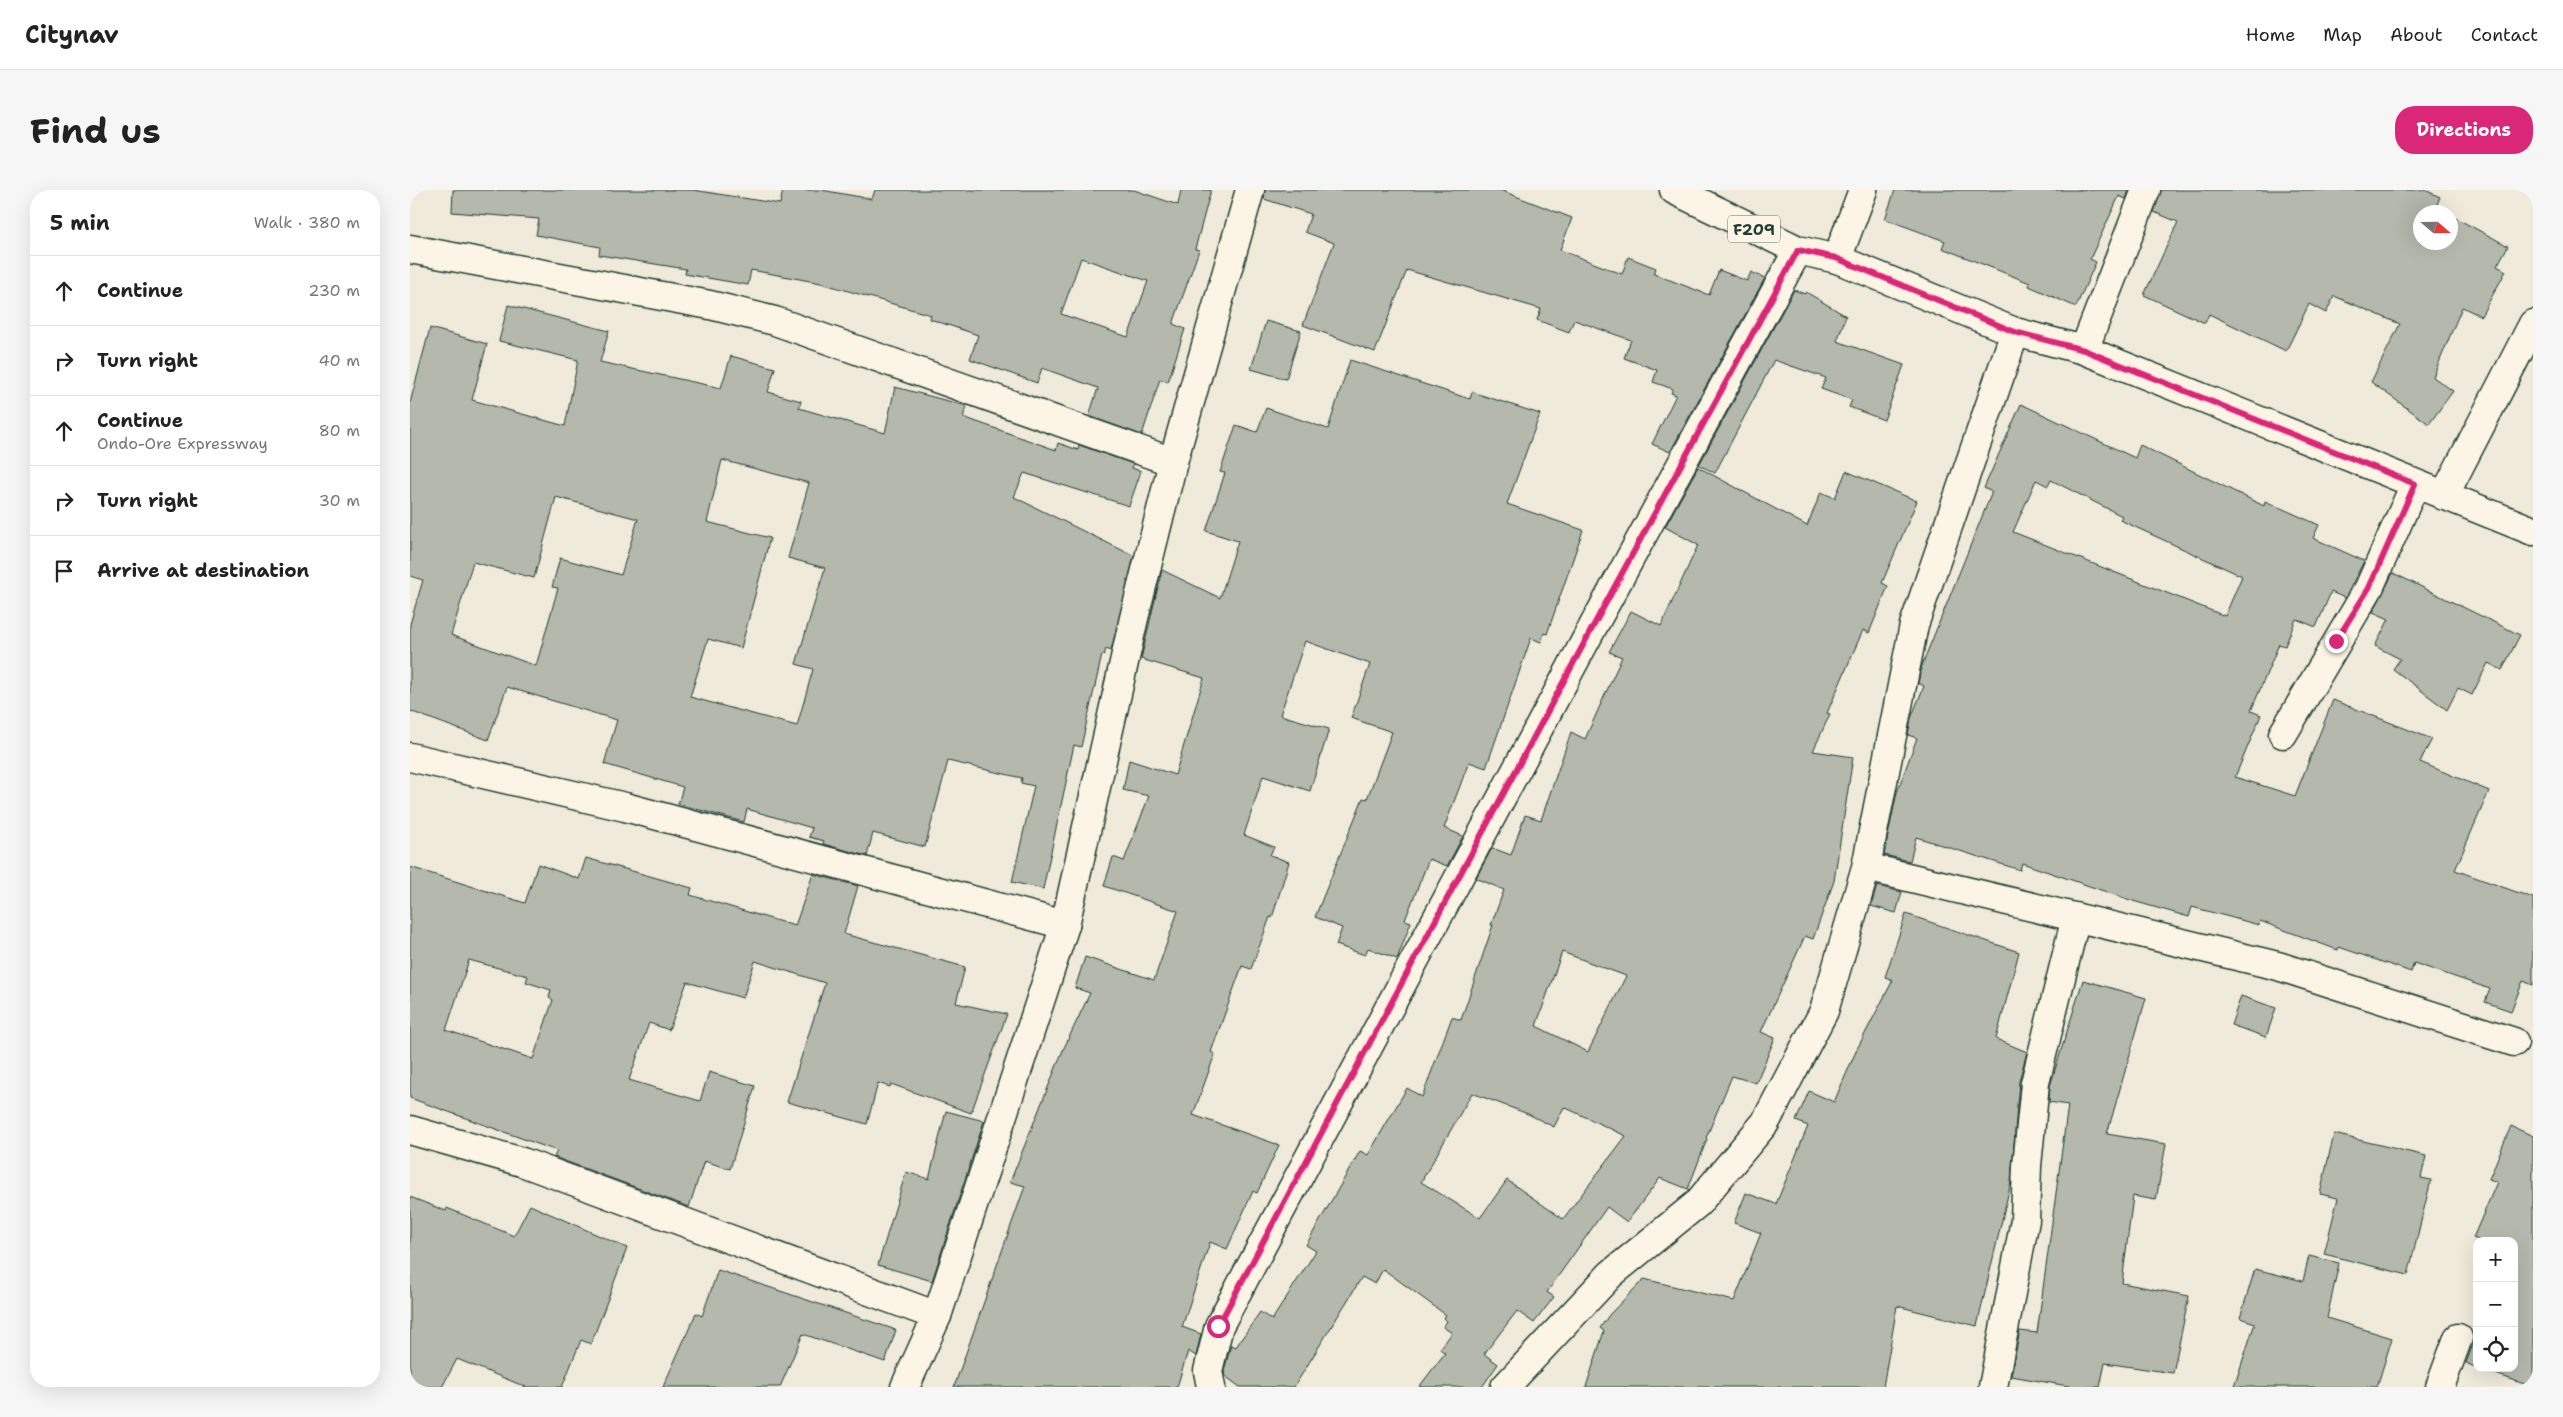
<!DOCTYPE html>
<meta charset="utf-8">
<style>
:root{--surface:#fff;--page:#f6f6f6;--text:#222;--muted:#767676;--line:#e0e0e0;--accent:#db2777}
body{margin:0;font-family:"Shantell Sans",sans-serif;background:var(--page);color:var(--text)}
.controls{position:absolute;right:15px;bottom:15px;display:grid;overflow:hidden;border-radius:10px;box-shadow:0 5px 20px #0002}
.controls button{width:45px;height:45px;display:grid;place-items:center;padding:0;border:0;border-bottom:1px solid var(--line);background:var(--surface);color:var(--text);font:25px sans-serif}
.compass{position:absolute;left:2003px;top:15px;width:45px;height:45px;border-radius:50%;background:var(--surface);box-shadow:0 5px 20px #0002;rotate:110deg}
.stop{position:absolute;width:15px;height:15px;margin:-11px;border:4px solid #db2777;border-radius:50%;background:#fff}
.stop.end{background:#db2777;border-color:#fff;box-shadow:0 1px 5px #0008}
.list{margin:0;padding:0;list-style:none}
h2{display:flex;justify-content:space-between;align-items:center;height:65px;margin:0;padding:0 20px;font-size:21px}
h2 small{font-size:16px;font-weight:400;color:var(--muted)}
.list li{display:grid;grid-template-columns:32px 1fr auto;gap:15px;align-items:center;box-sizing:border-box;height:70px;padding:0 20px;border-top:1px solid var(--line)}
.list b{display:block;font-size:19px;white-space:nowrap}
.list p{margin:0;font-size:16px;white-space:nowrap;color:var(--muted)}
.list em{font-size:16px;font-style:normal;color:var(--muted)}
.icon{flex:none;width:28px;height:28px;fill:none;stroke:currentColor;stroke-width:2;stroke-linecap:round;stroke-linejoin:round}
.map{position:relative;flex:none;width:2123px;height:1197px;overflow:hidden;border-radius:20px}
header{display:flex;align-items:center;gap:30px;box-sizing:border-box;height:70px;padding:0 25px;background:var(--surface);border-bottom:1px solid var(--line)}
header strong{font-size:24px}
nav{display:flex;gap:28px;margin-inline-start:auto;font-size:18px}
.intro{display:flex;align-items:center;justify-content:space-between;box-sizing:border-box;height:120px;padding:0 30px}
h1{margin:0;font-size:35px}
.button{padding:12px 22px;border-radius:20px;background:var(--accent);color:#fff;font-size:18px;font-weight:700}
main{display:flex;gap:30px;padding:0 30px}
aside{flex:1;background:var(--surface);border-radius:20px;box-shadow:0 5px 20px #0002}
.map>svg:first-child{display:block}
.building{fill:#b5b9ad;stroke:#1f3d34;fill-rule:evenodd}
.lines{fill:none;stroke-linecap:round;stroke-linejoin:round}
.minor-casing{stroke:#1f3d34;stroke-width:31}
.tertiary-casing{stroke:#1f3d34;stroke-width:31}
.primary-casing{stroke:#1f3d34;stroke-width:31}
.minor{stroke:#fcf5e5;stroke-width:28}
.tertiary{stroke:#fcf5e5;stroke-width:28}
.primary{stroke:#fcf5e5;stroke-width:28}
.route{stroke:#db2777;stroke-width:6}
.labels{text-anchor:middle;stroke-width:4.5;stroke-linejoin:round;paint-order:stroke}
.shield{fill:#fcf5e5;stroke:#617469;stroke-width:1}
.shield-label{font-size:16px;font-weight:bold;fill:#1f3d34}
</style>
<header>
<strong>Citynav</strong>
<nav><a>Home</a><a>Map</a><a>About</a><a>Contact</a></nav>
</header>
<div class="intro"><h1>Find us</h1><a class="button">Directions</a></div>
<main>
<aside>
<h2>5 min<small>Walk · 380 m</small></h2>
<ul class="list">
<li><svg class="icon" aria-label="ahead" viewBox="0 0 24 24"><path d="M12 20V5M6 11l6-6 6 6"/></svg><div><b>Continue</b></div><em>230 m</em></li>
<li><svg class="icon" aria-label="right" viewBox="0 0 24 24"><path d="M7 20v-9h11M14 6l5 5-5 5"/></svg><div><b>Turn right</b></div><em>40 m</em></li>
<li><svg class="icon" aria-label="ahead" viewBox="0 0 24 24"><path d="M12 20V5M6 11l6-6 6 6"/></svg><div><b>Continue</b><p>Ondo-Ore Expressway</p></div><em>80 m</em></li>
<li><svg class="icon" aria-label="right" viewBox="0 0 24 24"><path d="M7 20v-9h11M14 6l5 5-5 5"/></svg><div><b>Turn right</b></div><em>30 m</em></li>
<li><svg class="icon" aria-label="arrive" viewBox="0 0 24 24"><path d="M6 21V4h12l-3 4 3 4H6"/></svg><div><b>Arrive at destination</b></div></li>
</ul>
</aside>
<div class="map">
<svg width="2123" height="1197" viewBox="0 0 2123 1197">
<rect width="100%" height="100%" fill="#efeada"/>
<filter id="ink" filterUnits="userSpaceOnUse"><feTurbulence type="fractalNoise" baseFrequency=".02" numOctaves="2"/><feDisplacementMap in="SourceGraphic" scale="10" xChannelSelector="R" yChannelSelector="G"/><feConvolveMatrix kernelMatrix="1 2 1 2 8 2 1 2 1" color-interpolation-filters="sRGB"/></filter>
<g filter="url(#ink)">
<path class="building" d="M43,0H283L370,14L373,0H411L462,9L465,0H724L768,15L771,0H801L785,59L789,60L763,134L775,139L758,192L750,189L732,245L679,226L688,198L632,178L627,193L560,169L568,145L520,129L521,125L411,93L341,80L338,95L275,84L276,79L189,65L190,57L126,45L129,29L42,22ZM671,68L738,91L718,147L651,124Z
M855,0H1090L1162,28L1150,60L1212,84L1218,67L1246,78L1244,84L1299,105L1309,80L1337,91L1341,82L1355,88L1260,262L1242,254L1266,205L1261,203L1263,199L1243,192L1247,180L1214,168L1221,150L1164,130L1159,142L1127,130L1131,119L997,80L965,162L893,135L924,53L895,42L901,24L854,9Z
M1485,0H1719L1716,9L1709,6L1680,69L1686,72L1666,117L1619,96L1620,93L1532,58L1535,51L1475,29Z
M1751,0H2015L2030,7L2026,17L2037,22H2010V52H2040V25L2098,56L2087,76L2096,81L2071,126L2052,117L2023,187L2043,201L2019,234L1961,192L1990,134L1924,106L1916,123L1899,114L1876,161L1799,124L1795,133L1734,105L1768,32L1744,22Z
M1384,100L1395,104L1396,102L1436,126L1427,151L1494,175L1474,230L1439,217L1442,210L1411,199L1416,188L1364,170L1305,283L1289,275Z
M98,115L199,141L190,172L311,198L321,166L365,178L358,202L391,211L389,218L475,243L485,197L557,216L553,227L646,260L648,253L668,260L669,255L723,274L722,278L731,281L719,316L614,283L604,307L724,366L701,461L696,459L694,465H692L671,557L664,555L633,699L602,692L624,596L611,593L612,588L538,571L515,657L463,643L457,666L413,654L414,651L399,647L402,638L337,619L334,632L268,614L273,597L194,574L207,530L97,497L78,550L0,521V434L13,390L0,386V213L20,138L77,154L62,210L155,236L168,170L89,151ZM312,270L399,293L378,368L415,378L386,474L403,479L387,536L280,507L298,449L331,458L360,348L297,332ZM146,307L228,329L211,385L150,368L142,397L148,398L126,476L41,445L63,372L124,388Z
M856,131L891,141L876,189L841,179Z
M940,170L1060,209L1062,202L1130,224L1097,314L1173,340L1137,444L1134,443L1131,452L1121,448L1076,578L1059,572L1034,638L1053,646L1037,676L1019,669L995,730L1001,732L987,769L958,758L955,765L926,755L932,738L905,727L953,608L957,609L982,542L941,528L960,474L895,451L870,525L919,539L900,601L853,586L834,645L864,657L860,665L879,672L862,728L860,727L841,779L832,776L801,862L805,864L783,925L869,955L847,1003L843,1001L817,1059L800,1052L772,1137L791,1144L786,1166L778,1161L767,1197H544L615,996L600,992L653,860L680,803L665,798L675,767L744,790L768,721L694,696L703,667L714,671L739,606L713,600L719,570L765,585L794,488L731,469L752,380L810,408L828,351L796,341L815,283L810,282L826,235L847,242L856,218L918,239Z
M1611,214L1725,268L1730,255L1854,316L1855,311L1909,335L1903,348L1954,371L1935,408L1921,402L1906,437L1886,429L1875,456L1869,454L1841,521L1851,525L1825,587L1885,606L1923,510L2022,549L2010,572L2079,601L2045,680L2123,708V795L2113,791L2101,821L2075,812L2080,799L2004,773L2001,782L1929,757L1928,760L1850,731L1849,735L1782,717L1779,727L1723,711L1612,673L1610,680L1506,647L1500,671L1474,665L1487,602L1507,548L1498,545L1501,528L1514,496L1508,493L1512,475L1582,302L1574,298ZM1626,290L1638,296L1641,290L1712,326L1710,330L1832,386L1815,426L1603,342Z
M1288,277L1397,336L1411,302L1425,308L1436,281L1507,311L1472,393L1478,396L1459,443L1453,440L1417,523L1420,524L1403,561L1443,567L1424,691L1403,749L1395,746L1351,842L1365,848L1346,893L1322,886L1296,948L1297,949L1278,999L1250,988L1217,1032L1197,1017L1137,1102L1144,1107L1124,1133L1107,1121L1074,1164L1088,1174L1072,1197H1009L1035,1163L1030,1159L1042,1143L1033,1137L1037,1131L1034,1128L1036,1125L973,1079L965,1094L952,1087L884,1197H830L815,1186L814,1181L821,1155L826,1157L850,1122L862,1130L906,1061L896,1055L950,961L958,965L997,898L1012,907L1042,827L1051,830L1083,735H1081L1094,700L1066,688L1082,658L1101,665L1115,625L1131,630L1161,542L1175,549L1212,467L1199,462L1221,421L1251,436L1288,355L1255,337ZM1152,762L1216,786L1178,862L1126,836ZM1062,903L1118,924L1144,937L1154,917L1216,946L1153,1029L1097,990L1070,1028L1011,992Z
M1983,383L2110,445L2092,480L2078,473L2062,505L2048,498L2037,520L1983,479L1990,469L1965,456L1979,429L1963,422Z
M176,668L282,698L280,705L385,736L403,684L448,696L434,744L555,777L546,813L597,824L561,923L481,894L480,897L468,893L457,934L377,912L415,793L345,771L333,808L277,792L259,840L239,833L219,890L290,911L299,882L345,896L320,979L294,971L279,1017L144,967L147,961L0,908V677L115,713L128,674L169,689ZM59,770L118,786L116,792L141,800L139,808L143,810L123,869L36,840Z
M1467,696L1492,702L1486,723L1461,716Z
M1496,724L1609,762L1586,849L1617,862L1609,891L1601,992L1567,1136L1487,1116L1473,1197H1176L1194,1141L1190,1138L1199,1125L1234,1089L1324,1111L1351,1043L1324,1033L1336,1003L1366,1014L1398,936L1386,931L1399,901L1424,912L1447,859L1483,790L1475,787Z
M1673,790L1736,808L1697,944L1756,954L1746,1010L1723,1006L1712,1093L1779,1106L1763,1183L1695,1173L1690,1197H1664L1601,1186L1610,1141L1627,1143L1658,915L1639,912L1640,896Z
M1831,806L1866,818L1856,847L1821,835Z
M536,921L574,931L522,1091L468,1075L496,982L519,989Z
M2101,936L2123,946V1197L2068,1178H2104V1051H2071L2063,1048L2087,992L2079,989Z
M1924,944L2016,966L2011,988L2021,990L1998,1085L1914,1064L1928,1008L1910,1004Z
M0,1007L36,1021L37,1018L104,1046L120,1015L217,1058L181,1154L171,1150L152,1197H116L47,1169L32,1197H0Z
M1899,1066L1929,1073L1917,1128L1982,1148L1967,1197H1824L1845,1133L1830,1128L1845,1079L1893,1091Z
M308,1080L486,1140L475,1172L393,1144L370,1197H253L286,1123L292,1126Z
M2067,1144V1178L2056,1173Z"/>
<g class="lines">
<defs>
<path id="minor" d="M0,59L300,115L365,131L763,272
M1427,69L1453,0
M1674,160L1736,0
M2034,306L2123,134
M1873,544L1959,398L2005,294
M0,567L215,617L655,735
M1456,677L1868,776L2104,852
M0,940L112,972L527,1126
M801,1197L798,1181L809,1136L1186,431L1388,60
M1095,1197L1201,1084L1287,1014L1355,933L1414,821L1456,677L1504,435L1605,142
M1583,1197L1615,1030L1617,976L1625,893L1666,727
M2030,1197L2048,1148"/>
<path id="tertiary" d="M495,1197L527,1126L655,735L724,428L763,272L840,0"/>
<path id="primary" d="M1264,0L1388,60L1427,69L1605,142L1674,160L2123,341"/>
</defs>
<use href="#minor" class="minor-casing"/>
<use href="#tertiary" class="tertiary-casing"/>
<use href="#primary" class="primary-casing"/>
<use href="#minor" class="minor"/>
<use href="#tertiary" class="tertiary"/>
<use href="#primary" class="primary"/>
</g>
</g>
<g class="lines" filter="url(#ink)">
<path class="route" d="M808,1136L1186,431L1388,60L1426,68L1605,142L1674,160L2005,294L1959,398L1926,451"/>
</g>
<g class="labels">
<rect class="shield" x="1318" y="25.5" width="52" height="27" rx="4"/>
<g class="shield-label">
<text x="1344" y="45">F209</text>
</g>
</g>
</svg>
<div class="controls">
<button>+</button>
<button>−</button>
<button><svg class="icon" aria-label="locate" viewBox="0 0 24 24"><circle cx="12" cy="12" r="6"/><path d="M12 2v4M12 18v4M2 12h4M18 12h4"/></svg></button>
</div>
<svg class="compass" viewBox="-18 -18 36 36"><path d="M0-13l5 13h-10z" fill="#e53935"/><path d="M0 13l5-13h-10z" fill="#767676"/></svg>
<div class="stop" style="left:808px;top:1136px"></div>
<div class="stop end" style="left:1926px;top:451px"></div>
</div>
</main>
